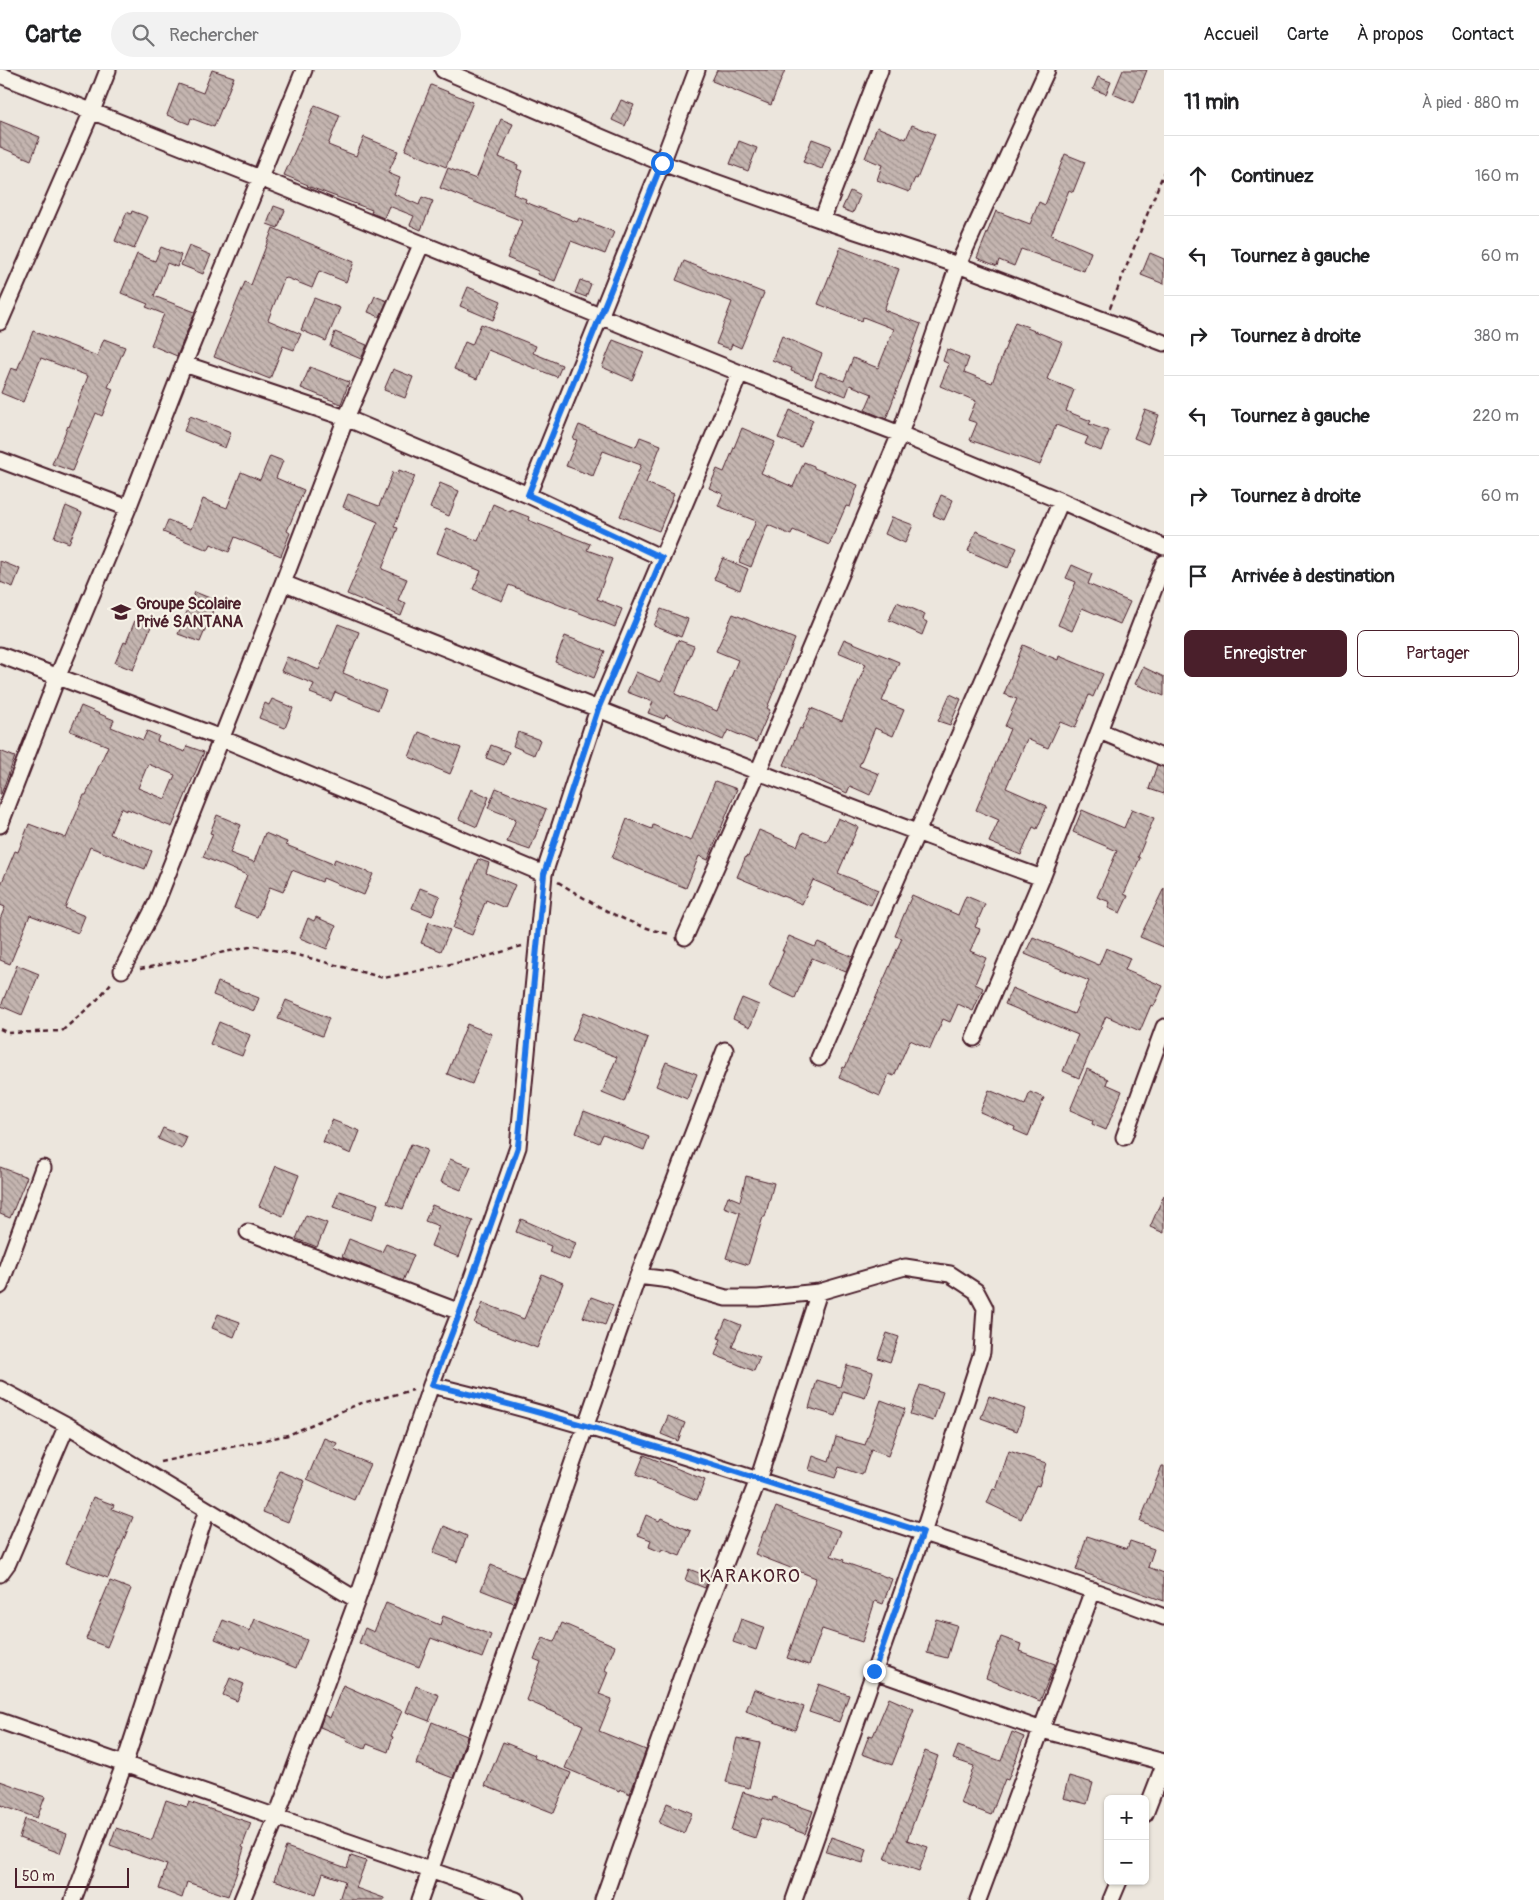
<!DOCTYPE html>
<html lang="fr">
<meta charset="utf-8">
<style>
:root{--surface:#fff;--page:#f2f2f2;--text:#202124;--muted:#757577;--line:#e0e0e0;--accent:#4a1f2b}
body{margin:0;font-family:Pangolin,sans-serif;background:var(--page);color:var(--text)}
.controls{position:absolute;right:15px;bottom:15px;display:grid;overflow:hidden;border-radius:8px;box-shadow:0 1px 4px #0004}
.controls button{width:45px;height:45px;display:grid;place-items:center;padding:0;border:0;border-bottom:1px solid var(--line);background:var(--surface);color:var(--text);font:25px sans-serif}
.scale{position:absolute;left:15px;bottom:12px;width:114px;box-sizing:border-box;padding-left:5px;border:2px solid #4a1f2b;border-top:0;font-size:14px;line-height:18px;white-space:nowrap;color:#4a1f2b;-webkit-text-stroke:4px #f7f3e8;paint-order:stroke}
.stop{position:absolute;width:15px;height:15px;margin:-11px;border:4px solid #1a73e8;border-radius:50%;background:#fff}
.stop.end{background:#1a73e8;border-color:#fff;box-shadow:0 1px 5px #0008}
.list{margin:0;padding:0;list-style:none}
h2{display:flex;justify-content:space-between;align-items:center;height:65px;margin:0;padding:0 20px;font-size:21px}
h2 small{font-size:16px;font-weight:400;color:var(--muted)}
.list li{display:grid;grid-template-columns:32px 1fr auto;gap:15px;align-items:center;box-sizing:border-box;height:80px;padding:0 20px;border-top:1px solid var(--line)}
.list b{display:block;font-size:19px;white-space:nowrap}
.list em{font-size:16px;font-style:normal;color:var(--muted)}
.actions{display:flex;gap:10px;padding:15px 20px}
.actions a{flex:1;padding:11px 0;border:1px solid var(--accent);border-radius:8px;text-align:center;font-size:18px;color:var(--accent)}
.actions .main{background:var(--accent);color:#fff}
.icon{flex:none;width:28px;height:28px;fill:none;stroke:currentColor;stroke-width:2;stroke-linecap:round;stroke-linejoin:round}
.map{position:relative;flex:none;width:1164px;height:1830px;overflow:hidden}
header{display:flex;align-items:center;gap:30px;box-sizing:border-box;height:70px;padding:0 25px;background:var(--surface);border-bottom:1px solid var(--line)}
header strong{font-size:24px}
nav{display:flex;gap:28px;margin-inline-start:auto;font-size:18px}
.search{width:350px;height:45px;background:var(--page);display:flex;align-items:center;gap:12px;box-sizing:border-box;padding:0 18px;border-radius:28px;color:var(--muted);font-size:19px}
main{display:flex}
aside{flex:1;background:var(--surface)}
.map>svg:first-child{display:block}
.building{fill:url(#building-back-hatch);stroke:#4a1f2b;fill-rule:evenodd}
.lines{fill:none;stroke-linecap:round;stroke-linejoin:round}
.minor-casing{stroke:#4a1f2b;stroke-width:19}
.path{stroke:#4a1f2b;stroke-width:2.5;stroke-dasharray:5 4;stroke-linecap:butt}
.minor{stroke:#f7f3e8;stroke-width:15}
.route{stroke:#1a73e8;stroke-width:6}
.labels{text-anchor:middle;stroke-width:4.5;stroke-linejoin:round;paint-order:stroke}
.poi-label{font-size:16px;font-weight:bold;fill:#4a1f2b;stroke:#f7f3e8;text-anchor:start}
.quarter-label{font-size:19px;letter-spacing:1px;fill:#4a1f2b;stroke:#f7f3e8}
</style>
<header>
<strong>Carte</strong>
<div class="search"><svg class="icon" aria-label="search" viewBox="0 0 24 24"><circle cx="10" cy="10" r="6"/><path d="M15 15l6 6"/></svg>Rechercher</div>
<nav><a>Accueil</a><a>Carte</a><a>À propos</a><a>Contact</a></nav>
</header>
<main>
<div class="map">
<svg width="1164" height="1830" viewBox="0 0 1164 1830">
<defs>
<pattern id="building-back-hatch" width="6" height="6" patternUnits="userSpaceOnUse" patternTransform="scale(1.25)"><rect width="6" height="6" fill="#c4b5b0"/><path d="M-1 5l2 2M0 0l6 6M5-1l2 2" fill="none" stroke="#a1938f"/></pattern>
</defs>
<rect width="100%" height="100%" fill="#ece6dd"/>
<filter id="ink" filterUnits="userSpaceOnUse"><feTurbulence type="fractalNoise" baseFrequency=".02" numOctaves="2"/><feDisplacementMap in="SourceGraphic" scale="10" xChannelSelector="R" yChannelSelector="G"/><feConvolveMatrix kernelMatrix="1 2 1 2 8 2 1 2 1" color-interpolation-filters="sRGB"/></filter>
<g filter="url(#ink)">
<path class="building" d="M212,0L234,7L214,57L191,48L189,54L167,45L179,14L203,23Z
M717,0H785L771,35L712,11Z
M1123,0H1147L1134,33L1113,24Z
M1098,7L1111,12L1106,24L1093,19Z
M431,15L473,32L446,97L405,80Z
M621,30L634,35L625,56L612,50Z
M315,35L340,45L328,75L356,86L364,67L398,81L388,103L400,108L394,124L419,135L422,127L433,131L421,160L410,155L414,146L389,136L384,148L371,143L372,140L307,116L308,115L284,105Z
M501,49L513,54L499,87L518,95L517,99L522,101L513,124L526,129L525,132L577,152L579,148L614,162L605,184L571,171L555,211L537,204L538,201L507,188L522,151L440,118L448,98L476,109Z
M0,51L40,67L31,90L0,77Z
M912,55L935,64L917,109L915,108L909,122L877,110L882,95L865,88L877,57L906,69Z
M812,69L831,76L822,99L803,92Z
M739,71L757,78L748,101L730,94Z
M1065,84L1085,92L1073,122L1069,120L1051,165L1091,182L1084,201L1021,179L1014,196L999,190L997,196L977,188L996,141L1030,154L1039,132L1045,135Z
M850,121L860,126L853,143L842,139Z
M274,136L285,140L278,158L267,154Z
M132,141L148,147L134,179L115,171L127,142L131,144Z
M273,158L354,192L346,212L319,201L312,218L287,208L284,209L268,250L301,264L294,280L283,276L270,309L214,287L245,212L251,215Z
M189,176L211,185L203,204L181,195Z
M161,177L181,185L177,197L167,193L154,226L195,242L177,286L151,275L164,244L146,237L148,234L121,223L137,184L155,191Z
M841,177L899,199L884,240L921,254L886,349L865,340L872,324L850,315L846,326L815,314L820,302L844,311L853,288L878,298L894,259L863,247L862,251L818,234Z
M1150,183L1164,189V214L1141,205Z
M684,191L764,223L741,278L732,274L730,279L716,274L732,232L676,210Z
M580,210L591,214L586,227L575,223Z
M468,217L501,231L493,250L460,236Z
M375,226L387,231L380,247L368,242Z
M314,228L340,238L326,271L301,260Z
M1015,252L1028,257L1027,258L1062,272L1047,309L1074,320L1066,341L1091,351L1089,354L1109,361L1101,381L1085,374L1088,367L1056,355L1040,395L970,370L977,353L968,350L976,331L940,316L949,294L943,291L947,279L969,288L964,302L992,313Z
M481,254L536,276L533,283L562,295L557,307L488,280L477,309L454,299L465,272L472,275Z
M33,261L97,286L104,269L125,277L108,317L113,319L102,346L96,343L72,401L52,394L68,356L69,357L88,306L41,288L23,332L1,323L11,298L17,300Z
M335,262L367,275L361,289L330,276Z
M782,266L822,284L812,309L791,301L792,298L772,290Z
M613,270L644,282L632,310L602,297Z
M310,297L349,312L341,334L301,318Z
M393,299L413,307L405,328L384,320Z
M790,340L813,350L801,377L778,368Z
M1145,340L1159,345L1148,374L1134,368Z
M190,346L231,362L225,378L184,361Z
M579,355L636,377L640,367L661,375L646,413L674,424L659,461L620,446L641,395L603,381L593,406L566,396L577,370L573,369Z
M742,358L775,372L761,403L793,417L804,392L814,396V398L858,415L850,437L846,436L829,475L793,460L791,465L768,455L751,497L739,492L756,451L718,436L723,424L709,418L717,399L724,402Z
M270,386L283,391L276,408L304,420L287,461L290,463L281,486L235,467L229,482L211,474L208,480L163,462L168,450L191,459L203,429L227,438L241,402L260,410Z
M399,400L415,406L394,457L398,458L382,499L407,509L398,530L406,533L401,546L347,524L378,452L343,437L348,424L379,436L393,402L398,404Z
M440,413L459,421L449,446L430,438Z
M941,425L953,430L944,450L933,445Z
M493,434L511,442V440L529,447L528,450L590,474L587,480L612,489L597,529L622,539L615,557L509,515L502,531L473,519L481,501L437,483L447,458L478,471Z
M66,436L82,443L69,473L54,467Z
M892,447L913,455L905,473L885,464Z
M976,461L1017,478L1008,498L968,481Z
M723,488L748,499L740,520L714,509Z
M0,491L20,499L13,517L0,512Z
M1072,495L1092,504L1088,514L1130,532L1120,554L1082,538L1072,561L1058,555L1076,512L1066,508Z
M195,522L217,531L200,572L178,564Z
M897,532L925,544L923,550L927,552L922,565L889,550Z
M661,539L688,549L681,567L654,556Z
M733,544L795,569L767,638L770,640L756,672L728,660L723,670L666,645L664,649L648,643L653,632L627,622L636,602L661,612L678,570L694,576L675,624L717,641L738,590L716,581Z
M136,548L152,554L133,600L115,593L124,572L126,573Z
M338,554L359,562L343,603L386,621L378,640L335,622L331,631L310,623L314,614L281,601L287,587L319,600Z
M565,566L605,581L594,608L555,592Z
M844,569L899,592L882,631L904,640L893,666L875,658L859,696L879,704L870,725L850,716L847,723L784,695L800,658L802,659L811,638L842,651L866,594L838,582Z
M1023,575L1058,590L1059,586L1103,604L1093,627L1089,625L1075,658L1060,652L1048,678L1027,669L1006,718L1047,736L1037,759L1033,757L1021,785L989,772L999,750L976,740L1010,659L1005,656L1017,629L1004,624Z
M1143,597L1164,607V626L1135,614Z
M950,624L961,629L950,655L938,651Z
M272,629L293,638L285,658L259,648L265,633L269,635Z
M81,636L114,650L111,657L143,670L147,661L159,666L157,671L185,682L187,676L204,682L172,757L127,739V741L121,738L110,764L152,781L145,799L90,777L65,838L85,846L78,863L30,845L10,894L0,890V849L5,837L0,835V817L15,781L18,782L29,754L66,768L84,725H86L108,676L70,661ZM148,694L175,705L165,729L138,718Z
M419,662L461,678L450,704L409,687Z
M518,662L540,670L534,685L513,676Z
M491,675L509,682L504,695L486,688Z
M0,681L15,687L1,724H0Z
M1157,695L1164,697V724L1149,719Z
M715,711L737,719L708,790L699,786L686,818L612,788L627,749L652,759L653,755L691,771Z
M496,718L546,739L530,780L507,772L516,749L488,738Z
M471,719L489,727L477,757L459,749Z
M1132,739L1154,748L1138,787L1140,788L1124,824L1128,826L1120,843L1108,838L1110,832L1097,827L1117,781L1073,762L1082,740L1124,758Z
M217,745L241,755L230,783L254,792L265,763L287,772L286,775L333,794L335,789L373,804L364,825L323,808L322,812L292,800L283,822L270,817L257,847L234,838L247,805L203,787L213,764L210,763Z
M838,748L858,757L838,803L878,820L871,835L813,810L802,834L737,807L746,786L748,787L759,760L797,776L803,762L827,772Z
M478,789L489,793L486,803L515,815L505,838L486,830L472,865L453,858L464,831L462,830Z
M420,818L440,826L432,846L412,838Z
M1164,818V877L1140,867Z
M912,825L958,845L966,826L985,834L975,857L980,859L970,881L986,888L975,914L983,918L973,941L958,934L950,952L943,949L930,979L910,970L894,1006L889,1004L880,1026L839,1008L843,997L845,998L902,868L895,866Z
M316,847L336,856L327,879L300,868L308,848L314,851Z
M429,852L450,860L441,881L421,873Z
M789,866L815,877L818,872L853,887L846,902L812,888L795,928L769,916L784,881H782Z
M1033,867L1099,895L1106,878L1130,888L1125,900L1163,916L1154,936L1151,935L1140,961L1106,946L1079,1008L1063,1001L1078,965L1005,934L1012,918L1074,944L1089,911L1025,884Z
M17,895L39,904L22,945L1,936Z
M218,912L259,928L254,941L213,925Z
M742,928L759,935L750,957L733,949Z
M286,930L329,948L322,966L278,949Z
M584,942L648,968L624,1032L602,1023L617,987L572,970Z
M219,952L250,965L242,986L210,974Z
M467,954L492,964L472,1014L447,1004Z
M666,992L697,1004L687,1029L656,1016Z
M1087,999L1108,1009L1106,1014L1122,1021L1106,1060L1092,1054L1093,1050L1070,1040Z
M989,1020L1025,1035L1030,1022L1044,1028L1028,1066L1014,1060L1015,1057L980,1042Z
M584,1041L649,1067L644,1080L603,1064L599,1073L576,1063Z
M332,1050L360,1061L351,1084L323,1072Z
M163,1058L187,1067L182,1079L158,1069Z
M411,1074L427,1080L403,1139L387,1133Z
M450,1089L471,1097L461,1120L441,1112Z
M276,1096L299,1105L283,1146L259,1136Z
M0,1097L27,1107L10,1148L0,1144Z
M746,1106L774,1113L765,1147H763L748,1195L726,1188L740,1143L724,1137L728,1126L740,1131Z
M339,1121L378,1134L372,1150L333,1137Z
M1164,1125V1163L1150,1157Z
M432,1135L473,1151L459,1187L431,1176L439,1156L425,1151Z
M306,1145L327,1153L317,1177L296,1169Z
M521,1149L576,1173L569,1190L549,1182L551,1176L516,1162Z
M349,1169L382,1182L386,1174L414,1185L403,1211L342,1187Z
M542,1204L563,1213L537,1278L474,1253L483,1233L524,1249Z
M591,1227L613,1235L605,1255L583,1247Z
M218,1244L240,1252L234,1267L212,1258Z
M726,1249L741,1255L732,1277L760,1287L754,1301L715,1285L721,1269L718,1268Z
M887,1263L899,1267L890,1292L878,1288Z
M847,1295L873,1302L865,1328L843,1321L836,1346L809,1338L817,1310L840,1317Z
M920,1315L943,1322L933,1351L910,1344Z
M989,1326L1025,1339L1017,1361L981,1348Z
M881,1330L905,1339L888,1386L871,1380L862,1405L839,1397L835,1408L809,1400L813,1386L829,1392L836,1367L865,1375Z
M668,1346L685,1353L678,1371L661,1364Z
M324,1368L337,1373L334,1379L370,1394L354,1430L307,1409Z
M1009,1381L1046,1393L1039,1416L1036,1415L1021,1449L987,1433L993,1419L996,1420Z
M644,1385L705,1410L697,1430L636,1405Z
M1162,1396H1164V1461L1140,1451Z
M280,1401L305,1411L288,1452L263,1442Z
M93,1427L114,1435L112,1439L133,1447L108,1508L66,1493Z
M776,1437L841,1461L831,1486L844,1490L843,1492L892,1509L883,1534L875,1531L862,1572L822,1559L809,1595L787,1588L816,1508L755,1484L764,1461L766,1462Z
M646,1445L659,1451L661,1448L691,1461L680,1486L662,1479L661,1482L649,1477L651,1470L638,1465Z
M444,1456L467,1466L457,1492L433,1483Z
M1087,1466L1127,1479L1130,1471L1154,1479L1148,1497L1164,1503V1531L1076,1500Z
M491,1495L523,1508L514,1533L481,1520Z
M689,1499L709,1507L705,1518L685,1510Z
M110,1511L131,1519L107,1577L86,1569Z
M386,1533L440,1555L443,1546L491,1565L482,1588L431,1568L419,1597L359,1573L365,1558L374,1562Z
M255,1549L307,1570L296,1598L241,1576L240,1579L215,1569L223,1550L250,1561Z
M741,1549L764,1557L756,1580L733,1572Z
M936,1549L957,1555L947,1588L927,1583Z
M562,1553L615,1576L605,1600L608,1602L599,1624L612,1629L599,1661L646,1680L630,1724L620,1719L619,1721L565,1698L583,1655L526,1630L541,1592L534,1589L543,1568L554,1572Z
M1001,1567L1021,1574L1019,1581L1055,1594L1040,1631L986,1608Z
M230,1608L244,1614L237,1631L223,1625Z
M819,1614L849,1625L839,1652L809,1642Z
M343,1615L402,1641L391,1666L393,1667L388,1682L367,1674L365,1679L346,1671L347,1668L320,1657L324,1645L330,1648Z
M416,1616L439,1625L429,1651L406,1642Z
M754,1619L804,1637L795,1660L746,1641Z
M889,1628L914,1639L892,1695L862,1684L869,1665L873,1666Z
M432,1652L467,1666L453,1708L416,1694Z
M1012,1662L1024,1667L1008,1710L1005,1709L991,1745L960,1733L974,1696L953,1689L958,1676L1001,1691Z
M737,1668L760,1673L749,1718L726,1712Z
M503,1672L535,1685L534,1688L571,1703L554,1743L485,1716Z
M925,1681L938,1686L907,1770L928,1777L919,1801L885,1789Z
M1069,1706L1093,1713L1087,1734L1063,1728Z
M0,1711L45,1727L37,1748L0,1735Z
M743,1722L772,1731L773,1727L813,1741L805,1764L762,1748L755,1768L731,1760Z
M166,1730L187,1737L189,1732L251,1753L242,1777L244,1778L237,1802L228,1826L187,1812L182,1828L159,1819L167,1795L110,1775L116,1758L152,1770Z
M667,1733L692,1743L684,1763L659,1753Z
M25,1749L67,1764L60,1783L19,1768Z
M831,1767L867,1779L863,1793L826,1782Z
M286,1777L347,1798L351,1786L366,1791L356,1818L384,1828V1830H339L345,1811L323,1803L316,1824L274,1810Z"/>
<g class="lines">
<defs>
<path id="minor" d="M443,0L662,93L822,150L958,195L1164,273
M0,5L260,108L740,303L900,364L1061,431L1164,477
M822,150L880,0
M0,252L92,41L108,0
M184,294L346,348L528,425L662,488
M0,390L128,438
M528,425L662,93L697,0
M283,513C535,614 786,716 1042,808
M0,585L221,668L544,804
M1100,661L1164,688
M0,755L57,608L128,438L184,294L304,0
M685,867L758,702L900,364L958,195L1047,0
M122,900L155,836L283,513L346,348L421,175
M974,968L1042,808L1164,493
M819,988L1061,431
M1124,1067L1164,957
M248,1162L460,1242
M638,1206L670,1210L694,1219L726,1228H758L819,1222L905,1197L950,1204L976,1221L985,1238L982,1282L923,1463L794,1830
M0,1216L43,1098
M431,1315C549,1343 665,1380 780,1417C909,1458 1038,1499 1164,1547
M0,1319L67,1355L357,1530
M0,1504L8,1493L67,1355
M874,1601L1042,1660L1164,1692
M0,1651L516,1830
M1145,1744L1164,1695
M73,1830L124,1695L207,1440
M242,1830L276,1748L357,1530L431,1315L460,1242L518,1077L544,804L598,639L740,303
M420,1830L638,1206L725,980
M603,1830L691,1580L758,1410L819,1222
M978,1830L1093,1520
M1111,1830L1119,1811"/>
</defs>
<use href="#minor" class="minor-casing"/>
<path class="path" d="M1110,238L1164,102
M558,812C593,834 629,856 670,864
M140,899L255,876L306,887L384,908L485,887L522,876
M0,959L8,963L62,961L97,930L112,912
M160,1392L288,1365L358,1334L413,1320"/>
<use href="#minor" class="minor"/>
</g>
</g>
<g class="lines" filter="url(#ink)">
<path class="route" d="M662,93L528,425L662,488L598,639L544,804L518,1077L460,1242L432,1315C598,1354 760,1411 923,1462L874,1601"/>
</g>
<defs>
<symbol id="school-bare" viewBox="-9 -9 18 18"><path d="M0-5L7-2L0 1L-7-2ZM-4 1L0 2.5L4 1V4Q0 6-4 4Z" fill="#4a1f2b" stroke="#f7f3e8" stroke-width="2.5" paint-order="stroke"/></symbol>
</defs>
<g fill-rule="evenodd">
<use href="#school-bare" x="107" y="528" width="28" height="28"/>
</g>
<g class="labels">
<g class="poi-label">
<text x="136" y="539">Groupe Scolaire<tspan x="136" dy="18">Privé SANTANA</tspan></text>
</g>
<g class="quarter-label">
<text x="750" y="1512">KARAKORO</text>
</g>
</g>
</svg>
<div class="controls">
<button>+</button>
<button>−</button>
</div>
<div class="scale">50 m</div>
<div class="stop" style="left:662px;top:93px"></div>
<div class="stop end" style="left:874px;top:1601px"></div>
</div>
<aside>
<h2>11 min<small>À pied · 880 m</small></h2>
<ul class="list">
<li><svg class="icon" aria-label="ahead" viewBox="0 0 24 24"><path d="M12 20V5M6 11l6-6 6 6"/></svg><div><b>Continuez</b></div><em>160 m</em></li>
<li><svg class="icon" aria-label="left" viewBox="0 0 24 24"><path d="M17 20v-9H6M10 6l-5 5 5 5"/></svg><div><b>Tournez à gauche</b></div><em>60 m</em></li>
<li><svg class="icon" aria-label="right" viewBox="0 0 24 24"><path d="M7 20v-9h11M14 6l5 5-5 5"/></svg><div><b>Tournez à droite</b></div><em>380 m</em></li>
<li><svg class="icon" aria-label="left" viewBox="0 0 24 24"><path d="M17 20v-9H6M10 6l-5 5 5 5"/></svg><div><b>Tournez à gauche</b></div><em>220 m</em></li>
<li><svg class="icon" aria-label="right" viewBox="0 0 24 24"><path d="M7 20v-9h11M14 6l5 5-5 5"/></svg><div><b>Tournez à droite</b></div><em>60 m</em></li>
<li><svg class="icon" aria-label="arrive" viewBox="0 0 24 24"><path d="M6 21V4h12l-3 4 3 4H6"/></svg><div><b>Arrivée à destination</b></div></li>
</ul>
<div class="actions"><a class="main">Enregistrer</a><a>Partager</a></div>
</aside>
</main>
